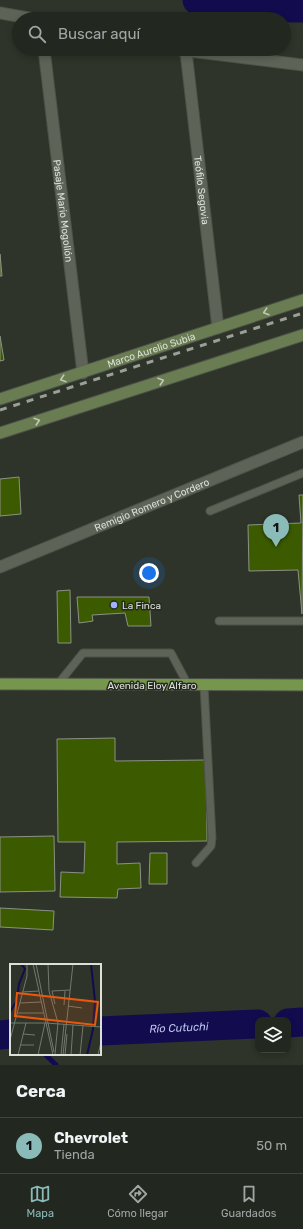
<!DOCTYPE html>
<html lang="es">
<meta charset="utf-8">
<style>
:root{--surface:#22271f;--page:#2a2f28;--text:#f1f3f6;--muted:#a2a5a4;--line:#3f443d;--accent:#8bbbb9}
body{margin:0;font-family:Rubik,sans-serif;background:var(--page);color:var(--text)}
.controls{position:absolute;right:12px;bottom:12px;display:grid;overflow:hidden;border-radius:8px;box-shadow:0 2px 6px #0003}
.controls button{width:36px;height:36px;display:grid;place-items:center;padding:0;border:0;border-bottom:1px solid var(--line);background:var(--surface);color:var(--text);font:20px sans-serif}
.you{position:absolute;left:149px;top:573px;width:14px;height:14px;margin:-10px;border:3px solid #fff;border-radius:50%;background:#1a73e8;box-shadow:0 0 0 6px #1a73e833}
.badge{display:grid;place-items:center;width:26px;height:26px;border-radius:50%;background:var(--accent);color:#111;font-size:13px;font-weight:700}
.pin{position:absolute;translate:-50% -33px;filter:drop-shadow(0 1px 2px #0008)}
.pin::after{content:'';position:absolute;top:21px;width:14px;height:12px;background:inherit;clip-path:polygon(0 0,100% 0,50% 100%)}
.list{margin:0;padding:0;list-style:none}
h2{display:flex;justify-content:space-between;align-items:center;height:52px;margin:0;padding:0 16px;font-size:17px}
h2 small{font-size:13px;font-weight:400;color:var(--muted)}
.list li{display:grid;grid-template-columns:26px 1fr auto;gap:12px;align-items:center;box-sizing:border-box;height:56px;padding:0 16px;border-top:1px solid var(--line)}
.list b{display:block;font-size:15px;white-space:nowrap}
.list p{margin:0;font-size:13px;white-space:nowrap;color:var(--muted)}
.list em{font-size:13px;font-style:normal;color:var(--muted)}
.icon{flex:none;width:22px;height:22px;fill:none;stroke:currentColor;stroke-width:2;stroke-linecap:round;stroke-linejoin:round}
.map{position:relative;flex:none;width:303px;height:1065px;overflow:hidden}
.search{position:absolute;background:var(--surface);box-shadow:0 2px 6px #0003;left:12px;right:12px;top:12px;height:44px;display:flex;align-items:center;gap:10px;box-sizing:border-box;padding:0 14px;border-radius:22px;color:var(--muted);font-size:15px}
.sheet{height:108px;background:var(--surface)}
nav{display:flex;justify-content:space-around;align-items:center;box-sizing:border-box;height:56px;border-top:1px solid var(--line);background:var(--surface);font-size:11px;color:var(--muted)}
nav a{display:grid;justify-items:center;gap:2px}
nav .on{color:var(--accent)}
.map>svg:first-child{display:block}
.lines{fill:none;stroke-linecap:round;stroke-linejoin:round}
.stream{stroke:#120b4e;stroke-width:5}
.river{stroke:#120b4e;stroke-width:29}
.building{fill:#3c5b00;stroke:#8b9285}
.service-casing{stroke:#4d5249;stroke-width:9}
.minor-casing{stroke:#4d5249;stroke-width:13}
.secondary-casing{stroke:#4d5249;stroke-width:13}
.primary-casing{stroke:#4d5249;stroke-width:13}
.service{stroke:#5d6357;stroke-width:7}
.minor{stroke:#5d6357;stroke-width:11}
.secondary{stroke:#6a7c52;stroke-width:11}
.primary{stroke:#77964d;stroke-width:11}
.rail{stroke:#9a9f97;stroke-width:3;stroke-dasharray:7 7;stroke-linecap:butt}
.oneway{stroke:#c0c7b7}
.poi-dot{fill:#a5b1fc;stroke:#242a1f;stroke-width:1.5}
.labels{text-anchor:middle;stroke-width:3;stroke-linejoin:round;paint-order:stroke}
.street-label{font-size:10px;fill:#dce0d9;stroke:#242a1f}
.poi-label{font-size:10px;fill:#dce0d9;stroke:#242a1f;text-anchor:start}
.water-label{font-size:11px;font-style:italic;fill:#bec6ef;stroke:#242a1f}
.inset-river{fill:none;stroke:#120b4e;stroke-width:2}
.inset-road{fill:none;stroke:#74796f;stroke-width:1}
.view{fill:#e8590c;fill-opacity:0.15;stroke:#e8590c;stroke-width:2}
.inset-edge{fill:none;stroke:#dce0d9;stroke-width:2}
</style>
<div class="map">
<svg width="303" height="1065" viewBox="0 0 303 1065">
<rect width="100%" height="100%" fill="#2e3429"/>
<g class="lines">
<path class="stream" d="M45,1054L56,1065"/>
<g class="river">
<path d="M197,0L212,7L303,8"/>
<path d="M288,1023L303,1022"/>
<path id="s1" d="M100,1031L258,1024"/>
<path d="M0,1035L11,1034"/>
</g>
</g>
<path class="building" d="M0,254L2,276H0Z
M0,336L4,360L0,361Z
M19,477L21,514L0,516V479Z
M299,495H303L302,614L298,570L249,571L248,525L301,523Z
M70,590L71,643H58L57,591Z
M77,597H149L151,626H128L125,613L92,615L93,621L79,623Z
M115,738V761L206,760L207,841L117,842V864L140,863L141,888L118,889L117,898L60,897L61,872L84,873L85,842H58L57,739Z
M54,836L55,891L0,892V837Z
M150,853H167V884H149Z
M0,908L54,911L53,930L0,927Z"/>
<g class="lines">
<defs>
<path id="service" d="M210,511L303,473
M219,621H303
M58,684L83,653H171L188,685
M196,863L211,846L212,838L204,685"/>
<g id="minor">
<path d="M0,13L34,19"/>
<path id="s2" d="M44,49L83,373"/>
<path d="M173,49L303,65"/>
<path id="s3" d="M186,52L218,328"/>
<path id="s4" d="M0,567L303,442"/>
</g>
<g id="secondary">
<path id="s5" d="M0,399L303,300"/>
<path d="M0,433L303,335"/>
</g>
<path id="primary" d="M0,684L303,685"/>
</defs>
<use href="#service" class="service-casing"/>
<use href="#minor" class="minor-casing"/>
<use href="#secondary" class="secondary-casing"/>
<use href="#primary" class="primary-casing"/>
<use href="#service" class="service"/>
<use href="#minor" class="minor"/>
<use href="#secondary" class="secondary"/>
<use href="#primary" class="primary"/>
<path class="rail" d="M0,410L303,313"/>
</g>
<defs><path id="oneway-chevron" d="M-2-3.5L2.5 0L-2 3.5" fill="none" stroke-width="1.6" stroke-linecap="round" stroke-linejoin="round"/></defs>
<g class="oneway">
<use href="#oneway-chevron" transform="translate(266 312) rotate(162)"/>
<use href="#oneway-chevron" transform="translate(63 379) rotate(162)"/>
<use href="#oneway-chevron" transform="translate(161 381) rotate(-18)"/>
<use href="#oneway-chevron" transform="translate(37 421) rotate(-18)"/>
</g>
<circle class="poi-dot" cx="114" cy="605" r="4"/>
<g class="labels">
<g class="street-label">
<text dy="4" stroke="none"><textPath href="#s3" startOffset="139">Teófilo Segovia</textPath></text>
<text dy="4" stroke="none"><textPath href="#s2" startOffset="163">Pasaje Mario Mogollón</textPath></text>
<text dy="4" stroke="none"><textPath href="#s5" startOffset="159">Marco Aurelio Subia</textPath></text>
<text dy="4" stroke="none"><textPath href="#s4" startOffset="164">Remigio Romero y Cordero</textPath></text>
<text x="152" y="689">Avenida Eloy Alfaro</text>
</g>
<g class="poi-label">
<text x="122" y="609">La Finca</text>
</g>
<g class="water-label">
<text dy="4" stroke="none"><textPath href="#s1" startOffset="79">Río Cutuchi</textPath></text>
</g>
</g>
<g transform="translate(10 964)">
<rect width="91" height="91" fill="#2e3429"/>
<path class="inset-river" d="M0,48L7,36L9,20L15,5L11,0M77,91L83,65L85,37L81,0"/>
<path class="inset-road" d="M23,0L36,59L91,63M26,0L38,59M38,0L39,27L48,59L45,90M12,28L29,27M10,39L31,38M45,40L42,27L60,26M54,41L55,27M58,42L72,44M7,49H33M0,59H36L43,91M38,59L44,88M13,70L25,71M0,76L17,12V0M11,81H24M8,91L16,59M28,91L35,59M51,91L54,60M53,91L63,0M55,91L57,70M61,91L63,61M70,91L73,62M88,91L91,78"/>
<path class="view" d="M7,29L88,38L85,61L5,52Z"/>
<rect width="91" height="91" class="inset-edge"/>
</g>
</svg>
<div class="controls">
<button><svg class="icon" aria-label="layers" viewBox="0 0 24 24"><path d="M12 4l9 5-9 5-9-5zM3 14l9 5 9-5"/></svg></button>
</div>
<div class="you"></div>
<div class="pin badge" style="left:276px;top:547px">1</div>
<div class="search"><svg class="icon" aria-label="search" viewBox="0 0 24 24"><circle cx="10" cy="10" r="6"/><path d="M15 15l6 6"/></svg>Buscar aquí</div>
</div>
<section class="sheet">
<h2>Cerca<small></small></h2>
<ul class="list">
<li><span class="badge">1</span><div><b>Chevrolet</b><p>Tienda</p></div><em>50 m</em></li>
</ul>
</section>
<nav>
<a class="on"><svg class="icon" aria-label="map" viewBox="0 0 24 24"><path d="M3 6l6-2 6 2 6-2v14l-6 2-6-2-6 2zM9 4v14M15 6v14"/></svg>Mapa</a>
<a><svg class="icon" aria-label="directions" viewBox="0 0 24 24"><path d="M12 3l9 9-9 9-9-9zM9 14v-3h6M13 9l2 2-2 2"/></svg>Cómo llegar</a>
<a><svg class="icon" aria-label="saved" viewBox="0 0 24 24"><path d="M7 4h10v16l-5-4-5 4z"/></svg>Guardados</a>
</nav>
